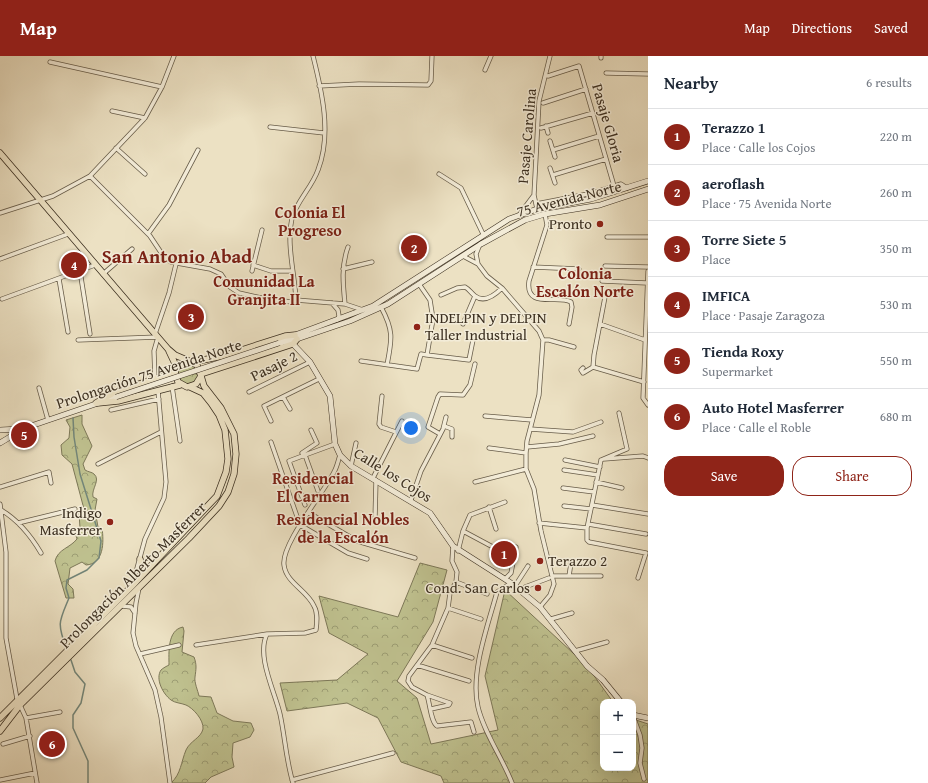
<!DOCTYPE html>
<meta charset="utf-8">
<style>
:root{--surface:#fff;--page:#f6f6f7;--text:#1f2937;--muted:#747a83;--line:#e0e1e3;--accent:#8f2418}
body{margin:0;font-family:"Gentium Book Plus",serif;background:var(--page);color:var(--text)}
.controls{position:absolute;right:12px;bottom:12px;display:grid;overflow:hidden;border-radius:8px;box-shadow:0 4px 16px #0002}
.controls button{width:36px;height:36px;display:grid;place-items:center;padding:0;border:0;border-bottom:1px solid var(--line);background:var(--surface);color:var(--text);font:20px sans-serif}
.you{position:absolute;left:411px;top:372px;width:14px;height:14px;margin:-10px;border:3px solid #fff;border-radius:50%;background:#1a73e8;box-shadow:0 0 0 6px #1a73e833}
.badge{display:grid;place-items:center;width:26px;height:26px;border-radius:50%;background:var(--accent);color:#fff;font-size:13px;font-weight:700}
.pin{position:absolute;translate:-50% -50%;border:2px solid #fff;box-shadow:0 1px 4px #0006}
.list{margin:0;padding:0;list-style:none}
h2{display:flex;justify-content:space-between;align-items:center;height:52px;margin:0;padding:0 16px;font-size:17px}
h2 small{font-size:13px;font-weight:400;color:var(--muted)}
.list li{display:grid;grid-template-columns:26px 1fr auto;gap:12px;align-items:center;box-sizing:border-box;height:56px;padding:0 16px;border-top:1px solid var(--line)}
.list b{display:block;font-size:15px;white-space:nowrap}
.list p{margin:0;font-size:13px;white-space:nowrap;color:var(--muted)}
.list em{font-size:13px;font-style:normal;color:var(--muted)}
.actions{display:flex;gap:8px;padding:12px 16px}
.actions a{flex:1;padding:9px 0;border:1px solid var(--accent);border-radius:16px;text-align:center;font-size:14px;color:var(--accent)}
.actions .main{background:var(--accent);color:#fff}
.map{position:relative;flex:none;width:648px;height:727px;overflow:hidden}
header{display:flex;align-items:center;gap:24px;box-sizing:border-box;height:56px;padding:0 20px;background:var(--accent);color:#fff}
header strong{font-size:19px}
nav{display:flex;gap:22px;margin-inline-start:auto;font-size:14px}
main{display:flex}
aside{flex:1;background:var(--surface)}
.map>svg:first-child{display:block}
.forest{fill:url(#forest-crowns);stroke:#7d7858}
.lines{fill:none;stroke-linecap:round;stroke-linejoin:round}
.stream{stroke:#738578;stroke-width:1.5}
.street-casing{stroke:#675c49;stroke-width:5}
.secondary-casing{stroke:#3b2f20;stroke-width:6}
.primary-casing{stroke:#3b2f20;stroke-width:7}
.street{stroke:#f3ecd8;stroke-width:3.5}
.secondary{stroke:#f3ecd8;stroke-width:5}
.primary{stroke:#ece1c3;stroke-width:5.5}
.secondary-bridge-casing{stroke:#3b2f20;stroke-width:6;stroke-linecap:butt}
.secondary-bridge{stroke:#f3ecd8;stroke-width:5}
.poi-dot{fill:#8f2418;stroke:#f3ecd8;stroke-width:1.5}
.labels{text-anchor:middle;stroke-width:3;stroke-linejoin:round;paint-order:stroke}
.street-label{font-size:15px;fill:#3b2f20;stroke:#f3ecd8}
.poi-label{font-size:15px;fill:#3b2f20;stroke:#f3ecd8;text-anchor:end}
.neighbourhood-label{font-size:16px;font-weight:bold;fill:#7a1f14;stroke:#f3ecd8}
.district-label{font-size:19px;font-weight:bold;fill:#7a1f14;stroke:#f3ecd8}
</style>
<header>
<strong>Map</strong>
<nav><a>Map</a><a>Directions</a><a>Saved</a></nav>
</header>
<main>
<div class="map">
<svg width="648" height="727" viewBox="0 0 648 727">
<defs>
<pattern id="forest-crowns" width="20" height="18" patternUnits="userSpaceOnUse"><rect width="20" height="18" fill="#bfc18f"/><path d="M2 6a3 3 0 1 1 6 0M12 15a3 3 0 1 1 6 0" fill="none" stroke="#9c9d74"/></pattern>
</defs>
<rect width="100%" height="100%" fill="#ece1c3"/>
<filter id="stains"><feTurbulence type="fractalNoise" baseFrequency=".005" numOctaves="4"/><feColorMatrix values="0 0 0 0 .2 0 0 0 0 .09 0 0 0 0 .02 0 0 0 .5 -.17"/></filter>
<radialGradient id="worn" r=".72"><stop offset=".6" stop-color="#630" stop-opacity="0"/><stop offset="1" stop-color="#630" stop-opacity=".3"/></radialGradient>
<path class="forest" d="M178 318a10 10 0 1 1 20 0a10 10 0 1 1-20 0Z
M82,359V368L92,390L83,408L85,414C88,416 92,416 94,418C101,424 91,433 93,441L97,443L95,454L98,471L102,472C104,486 104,508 86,509L82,506L70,512L68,528L73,533L74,542H66L55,505C58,493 70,492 77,483L75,476L80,472L79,457L84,453L72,408L62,399L61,389L69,382L70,371L66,364Z
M420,507L447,514L433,566L397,625L417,642L431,688L498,674L485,620L505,534L587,610L613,646H603V712H633V663L648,668V727H444L441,720L401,706L378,662L347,647L287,655L280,627L337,624L368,598L329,577L319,540L398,561Z
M183,571L184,575L182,596L194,601C197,609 196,613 195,621C194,626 198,635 199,640L211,641L217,657L233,665L251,667L254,674L250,681L233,687L232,701L234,711L211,721L205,727H171C181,718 181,706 186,694C190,685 201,682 203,673C204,664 193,652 186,649C181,647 175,647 171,644C163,638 155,623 161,614C163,612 167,610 169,609C169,597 167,574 183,571Z"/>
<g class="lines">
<path class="stream" d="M66,592C57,566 59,566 69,542L66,532L67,524L87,514L99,502L101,485L80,418L74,381L73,362
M71,604L75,616L85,628L81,647L73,659V672L88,705V727"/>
<defs>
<path id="street" d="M601,0V2
M50,6L162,31
M485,14L491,0
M606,17L648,18
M548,20L579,10L614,130
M319,30L359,28L428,29L431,25L432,0
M543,47L586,33
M112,55L145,62
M546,70L548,77
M270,71L324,77
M541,72L593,57
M550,85L555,101
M116,92L145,118
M553,94L599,80
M550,112L555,127
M439,118L461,132L483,178
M553,119L606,103
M90,120L150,180L164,201L171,206L210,213L221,218L230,231L239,237L266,243L292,246L296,244L345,248L363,254
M536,148L593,137L621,128L627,132
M537,153L534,139L539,45L550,0
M0,157L53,140L90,120L145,62L162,31L174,0
M545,158L547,169L529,225C525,254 558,238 571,246L572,251L569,268
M519,159L534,139
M148,178L169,149L198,94
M607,181H648
M463,200L478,208L487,220L502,232L539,275L543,284L539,339L527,385L526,397V413L534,433L541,475L554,528L550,539L540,551
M0,203L68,178
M478,208L476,198L480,188
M253,209L271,215H292
M605,210L648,211
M533,211L579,213
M343,213L372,206
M80,215L90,278
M252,215L262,174
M648,215L643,342L648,349
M103,218L132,193
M59,223L68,276
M602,225L647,227
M441,239L457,232L465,231C469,233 471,237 475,240C484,247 495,239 502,232
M2,243L95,209
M296,244C295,219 286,188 292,162C297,145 312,131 318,114C332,78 322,36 313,0
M332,247L338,254L339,260L337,264
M345,248C343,228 341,210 348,191
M381,251C394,275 392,283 387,309
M463,268L475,240
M600,268L645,284
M155,278L169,237L176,208
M78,284L158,281L154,295L155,323
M543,284H549L574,291
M427,299L469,304L474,279
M361,305L417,313L421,298L427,299L433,263L430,244L419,228
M593,311L594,299L605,241
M593,311L644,326
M583,312L581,314L583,317L593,311
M172,330L180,385
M39,332L48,364
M249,336L310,306
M382,340L379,368L381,371L396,376
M283,341L290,353
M111,354L159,343
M485,360L532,364
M271,365L264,350L319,323
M444,370L452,373V381
M530,373L573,376L601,366
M440,378L428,371L438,341L440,338L463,339L470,329L475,308
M271,386L300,469L348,497L367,503
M527,391L559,388L593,380
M489,392L526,397
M302,397L317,387L311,374
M604,403L643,400L648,402
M565,404L600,411
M601,404L627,393L619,357
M98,408L161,376
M351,410L356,387
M564,414L598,419
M373,422L402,365
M475,426L526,413
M596,426L622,432
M0,431L49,416L51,427
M563,432L594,436
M318,435L305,399L335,388
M411,444L421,415L443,373L446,361
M0,448L6,496V582L17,643
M305,449L289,405L305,399
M592,449L648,458
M564,450L591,453
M489,451L496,473
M1,454C18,464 31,480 41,497
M309,457L357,485L415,502
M375,463L376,424
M18,467L75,453
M539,467L587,472L601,404
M588,468L646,478
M587,472V484L589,486L646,497L638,522
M463,475L491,490
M453,490L452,505L457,516L456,526L450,537L448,552L432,589L409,620L408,625L412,631L427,639C430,648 431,666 437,670L471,666L474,676
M458,495L463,475L470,459L505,446
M553,520H601
M569,520L571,507
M505,523L511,517L516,491
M456,526L487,538
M133,527L145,483L164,442L166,426L158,335
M511,527L497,536C488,569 470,617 478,651C484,677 502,701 512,727
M515,530L528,510
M139,532L136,547L133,577L136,590L155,634L161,661L170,727
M522,536L525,531L549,522
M122,550L131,551L135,557
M448,552L481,563
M551,563L572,557
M196,589L267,578
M432,589L472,602
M575,595L607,586
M140,598L179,589
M417,609L469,625
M427,639L450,647L449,649L431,653
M20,649L26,662L37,727
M633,660L640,679L642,692L640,707L644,723
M26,662L60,656
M3,688L30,680
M0,724L35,717
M292,724L393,697
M293,727C286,704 285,681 280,658C275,636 256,600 267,578L305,577L316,574C317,566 318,557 314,550C307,534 286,527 284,509C281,488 323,438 334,416C337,411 338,405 340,399"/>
<path id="secondary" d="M281,286L295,279L373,250L509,163L537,153L591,143L648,125
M280,287L297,283L350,265L388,248L481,188L525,164L545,158L600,149L648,133
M293,288L310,306L330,340L335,388L340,399L351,410L430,457L453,490L511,527L540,551L587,610L603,624L621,646
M0,374L20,373
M0,387L25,372L116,341
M633,659L648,662"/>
<path id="primary" d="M0,97L168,293L175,299L189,305
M169,295L177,312
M193,306L223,300L285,280L295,279
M201,318L293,288L297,283
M96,347L115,336L175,316C179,306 188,303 197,309L201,320L196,328L187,331L178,326L175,316
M98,347L118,345L180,329
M140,503L142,510L149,511
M0,662L132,530L217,440L226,416L228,403L225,374L219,359L211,347L203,337L190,331
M0,675L20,649L189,482L219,450L228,436L234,418L236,398L234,378L221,352L204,330L201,320"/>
</defs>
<use href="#street" class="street-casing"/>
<use href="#secondary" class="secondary-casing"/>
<use href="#primary" class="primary-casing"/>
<use href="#street" class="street"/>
<use href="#secondary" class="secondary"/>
<use href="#primary" class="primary"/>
<defs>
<path id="secondary-bridge" d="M116,341L279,287"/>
</defs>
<use href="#secondary-bridge" class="secondary-bridge-casing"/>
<use href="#secondary-bridge" class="secondary-bridge"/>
</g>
<g class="poi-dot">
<circle cx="600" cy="168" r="4"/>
<circle cx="417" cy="271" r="4"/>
<circle cx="110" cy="466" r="4"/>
<circle cx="540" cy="505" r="4"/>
<circle cx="538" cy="532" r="4"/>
</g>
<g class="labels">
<g class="street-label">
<text transform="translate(608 67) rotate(74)" y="5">Pasaje Gloria</text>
<text transform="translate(527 80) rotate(-85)" y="5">Pasaje Carolina</text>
<text transform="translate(569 143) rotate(-14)" y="5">75 Avenida Norte</text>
<text transform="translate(274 310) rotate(-26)" y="5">Pasaje 2</text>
<text transform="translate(149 318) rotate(-18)" y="5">Prolongación 75 Avenida Norte</text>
<text transform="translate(393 419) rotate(32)" y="5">Calle los Cojos</text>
<text transform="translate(133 519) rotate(-45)" y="5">Prolongación Alberto Masferrer</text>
</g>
<g class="poi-label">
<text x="592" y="173">Pronto</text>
<text x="425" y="267" text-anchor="start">INDELPIN y DELPIN<tspan x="425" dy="17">Taller Industrial</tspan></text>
<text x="102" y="462">Indigo<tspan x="102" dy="17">Masferrer</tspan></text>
<text x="548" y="510" text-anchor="start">Terazzo 2</text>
<text x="530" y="537">Cond. San Carlos</text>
</g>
<g class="neighbourhood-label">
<text x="310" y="162">Colonia El<tspan x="310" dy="18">Progreso</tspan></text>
<text x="585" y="223">Colonia<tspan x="585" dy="18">Escalón Norte</tspan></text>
<text x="264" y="231">Comunidad La<tspan x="264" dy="18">Granjita II</tspan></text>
<text x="313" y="428">Residencial<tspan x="313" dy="18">El Carmen</tspan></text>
<text x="343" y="469">Residencial Nobles<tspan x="343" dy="18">de la Escalón</tspan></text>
</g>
<g class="district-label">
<text x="177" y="207">San Antonio Abad</text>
</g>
</g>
<rect width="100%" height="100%" filter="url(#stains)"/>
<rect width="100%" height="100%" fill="url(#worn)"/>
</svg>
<div class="controls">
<button>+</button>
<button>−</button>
</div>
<div class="you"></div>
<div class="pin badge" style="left:504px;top:498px">1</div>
<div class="pin badge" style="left:414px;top:192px">2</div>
<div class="pin badge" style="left:191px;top:261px">3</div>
<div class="pin badge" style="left:74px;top:209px">4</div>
<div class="pin badge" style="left:24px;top:379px">5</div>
<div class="pin badge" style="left:52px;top:688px">6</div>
</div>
<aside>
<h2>Nearby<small>6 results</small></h2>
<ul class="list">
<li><span class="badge">1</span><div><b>Terazzo 1</b><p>Place · Calle los Cojos</p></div><em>220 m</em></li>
<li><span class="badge">2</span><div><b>aeroflash</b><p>Place · 75 Avenida Norte</p></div><em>260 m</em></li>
<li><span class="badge">3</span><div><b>Torre Siete 5</b><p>Place</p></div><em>350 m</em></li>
<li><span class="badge">4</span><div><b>IMFICA</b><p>Place · Pasaje Zaragoza</p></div><em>530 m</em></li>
<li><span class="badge">5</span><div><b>Tienda Roxy</b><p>Supermarket</p></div><em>550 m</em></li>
<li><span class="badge">6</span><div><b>Auto Hotel Masferrer</b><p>Place · Calle el Roble</p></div><em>680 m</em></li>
</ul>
<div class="actions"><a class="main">Save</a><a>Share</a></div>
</aside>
</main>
